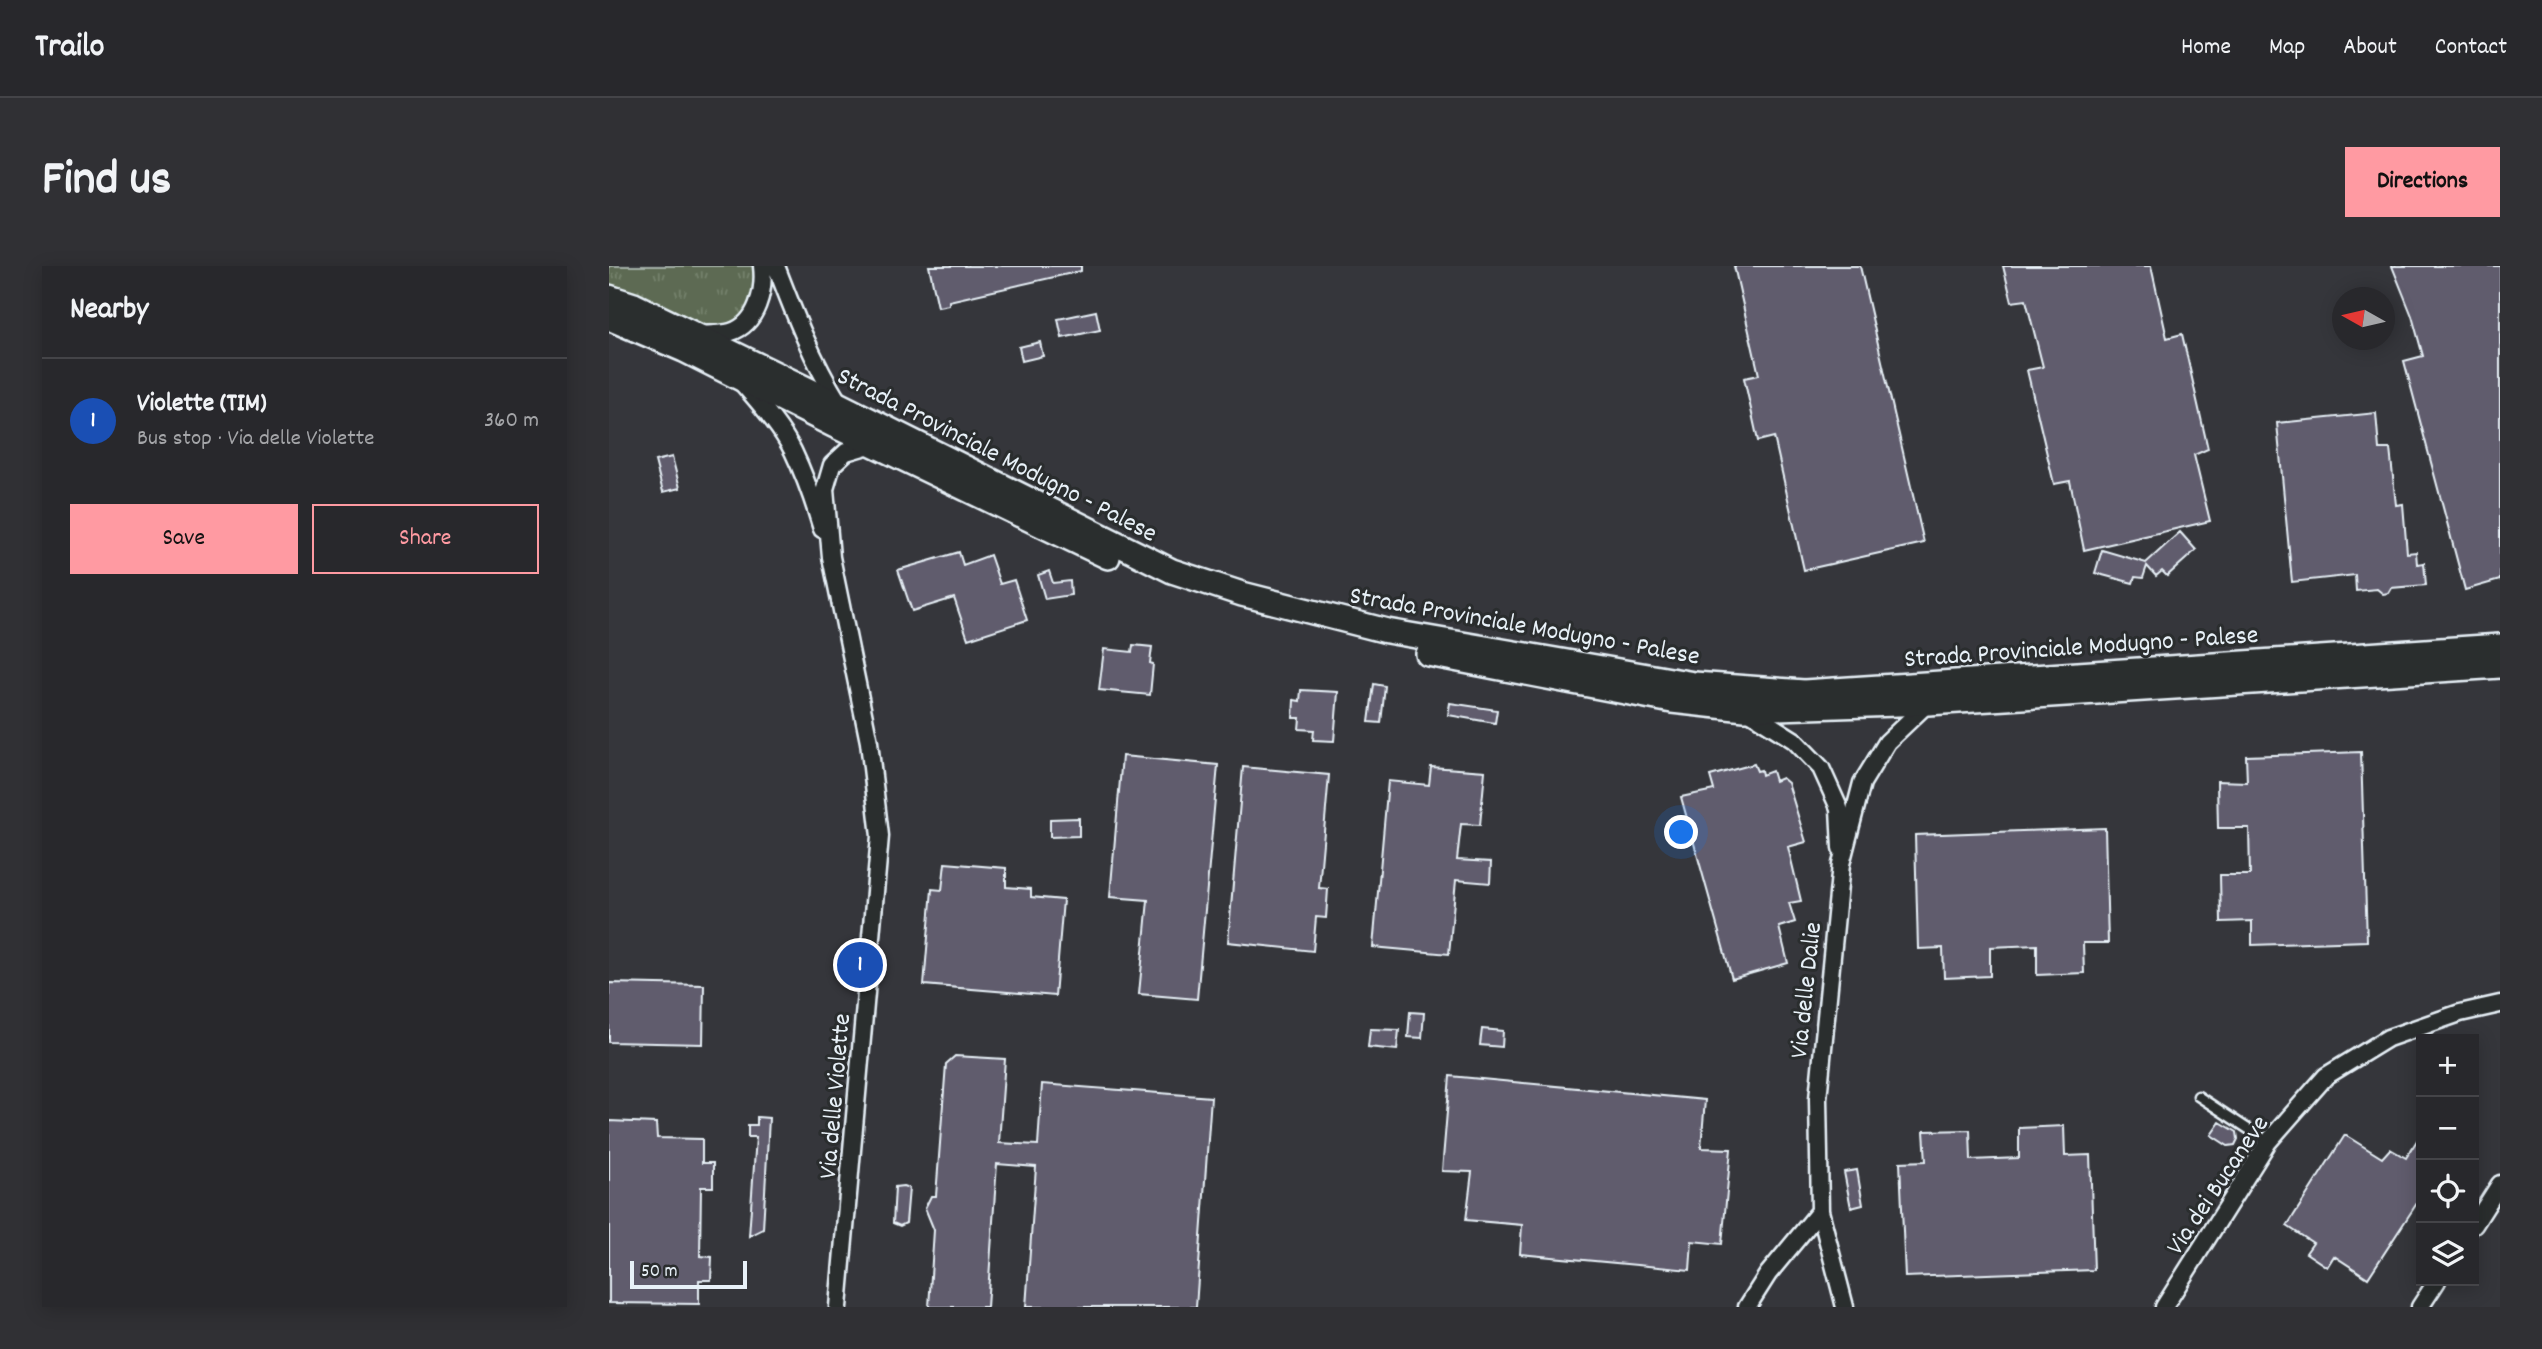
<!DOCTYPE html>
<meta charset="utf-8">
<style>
:root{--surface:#28282c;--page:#303034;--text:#f1f3f6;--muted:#a5a6a9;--line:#444448;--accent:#ff9aa2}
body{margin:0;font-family:Dekko,sans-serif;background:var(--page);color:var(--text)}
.controls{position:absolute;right:21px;bottom:21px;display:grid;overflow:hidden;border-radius:0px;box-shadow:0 4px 18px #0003}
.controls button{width:63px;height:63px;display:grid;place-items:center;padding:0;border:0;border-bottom:2px solid var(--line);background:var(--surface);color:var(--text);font:35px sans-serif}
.compass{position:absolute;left:1723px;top:21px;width:63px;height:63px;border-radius:50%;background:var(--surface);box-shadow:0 4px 18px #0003;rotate:278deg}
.scale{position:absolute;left:21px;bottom:18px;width:117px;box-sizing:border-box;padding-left:7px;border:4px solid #e8f1f8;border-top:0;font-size:19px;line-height:24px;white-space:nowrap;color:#e8f1f8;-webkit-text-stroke:5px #2a2d2e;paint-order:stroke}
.you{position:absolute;left:1073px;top:567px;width:24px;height:24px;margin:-18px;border:5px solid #fff;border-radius:50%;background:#1a73e8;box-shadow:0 0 0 10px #1a73e833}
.badge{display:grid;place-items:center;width:46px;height:46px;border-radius:50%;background:var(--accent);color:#fff;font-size:23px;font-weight:700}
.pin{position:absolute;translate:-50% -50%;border:4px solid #fff;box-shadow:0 2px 7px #0006}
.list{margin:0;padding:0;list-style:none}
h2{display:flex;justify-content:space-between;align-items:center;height:91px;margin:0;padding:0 28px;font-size:30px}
h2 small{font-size:23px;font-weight:400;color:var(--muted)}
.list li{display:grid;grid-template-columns:46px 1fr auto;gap:21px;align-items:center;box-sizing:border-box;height:126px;padding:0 28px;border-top:2px solid var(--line)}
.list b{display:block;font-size:26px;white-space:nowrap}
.list p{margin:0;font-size:23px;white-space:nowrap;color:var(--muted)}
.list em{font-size:23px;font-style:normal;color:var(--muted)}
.actions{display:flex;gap:14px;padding:21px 28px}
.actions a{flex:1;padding:16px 0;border:2px solid var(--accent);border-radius:0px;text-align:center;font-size:24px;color:var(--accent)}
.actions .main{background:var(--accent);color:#111}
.icon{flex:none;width:38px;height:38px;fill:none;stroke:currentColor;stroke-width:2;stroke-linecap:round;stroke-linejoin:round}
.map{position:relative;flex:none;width:1891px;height:1041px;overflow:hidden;border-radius:0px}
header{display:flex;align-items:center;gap:42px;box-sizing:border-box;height:98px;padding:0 35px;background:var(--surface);border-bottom:2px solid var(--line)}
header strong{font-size:33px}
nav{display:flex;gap:38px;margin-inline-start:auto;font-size:24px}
.intro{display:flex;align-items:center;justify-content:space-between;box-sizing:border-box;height:168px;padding:0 42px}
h1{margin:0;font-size:49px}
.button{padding:18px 32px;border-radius:0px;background:var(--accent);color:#111;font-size:24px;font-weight:700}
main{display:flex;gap:42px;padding:0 42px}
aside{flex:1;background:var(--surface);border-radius:0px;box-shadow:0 4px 18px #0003}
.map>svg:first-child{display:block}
.grass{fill:url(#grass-tufts);stroke:#a2aea6;stroke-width:2}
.building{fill:#615c6d;stroke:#e8f1f8;stroke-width:2}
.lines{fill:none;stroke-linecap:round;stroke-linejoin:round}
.service-casing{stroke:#e8f1f8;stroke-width:13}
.minor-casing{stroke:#e8f1f8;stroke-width:21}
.secondary-casing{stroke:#e8f1f8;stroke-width:28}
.service{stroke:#2a2d2e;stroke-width:8}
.minor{stroke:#2a2d2e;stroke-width:16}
.secondary{stroke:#2a2d2e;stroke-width:23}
.labels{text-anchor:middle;stroke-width:6;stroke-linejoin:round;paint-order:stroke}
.street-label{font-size:26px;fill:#e8f1f8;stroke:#2a2d2e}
</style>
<header>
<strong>Trailo</strong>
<nav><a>Home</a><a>Map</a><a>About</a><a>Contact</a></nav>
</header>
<div class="intro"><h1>Find us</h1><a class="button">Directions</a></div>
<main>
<aside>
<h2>Nearby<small></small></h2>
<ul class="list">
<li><span class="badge" style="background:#1a4fb4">1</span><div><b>Violette (TIM)</b><p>Bus stop · Via delle Violette</p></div><em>360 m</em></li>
</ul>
<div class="actions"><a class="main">Save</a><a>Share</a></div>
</aside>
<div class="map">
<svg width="1891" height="1041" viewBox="0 0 1891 1041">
<defs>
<pattern id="grass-tufts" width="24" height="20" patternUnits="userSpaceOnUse" patternTransform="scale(1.75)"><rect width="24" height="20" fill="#5d6b53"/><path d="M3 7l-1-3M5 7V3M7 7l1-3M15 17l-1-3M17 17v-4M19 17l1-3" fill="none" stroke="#74816c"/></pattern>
</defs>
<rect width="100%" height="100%" fill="#35363b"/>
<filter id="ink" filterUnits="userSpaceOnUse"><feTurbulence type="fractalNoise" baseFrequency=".0143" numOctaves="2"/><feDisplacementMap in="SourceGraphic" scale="14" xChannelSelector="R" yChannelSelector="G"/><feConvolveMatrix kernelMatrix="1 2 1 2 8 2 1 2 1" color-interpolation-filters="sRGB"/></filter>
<g filter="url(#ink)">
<path class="grass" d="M0,0H147C145,32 140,56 104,62L0,20Z"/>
<path class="building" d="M320,0H472V5L340,35V39L329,41Z
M1125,0H1251L1315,277L1195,304L1165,171L1149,175L1135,112L1150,109Z
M1394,0H1542L1558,72L1573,68L1599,183L1585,189L1601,255L1475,284L1461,215L1445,218L1418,104L1434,101L1417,34L1403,36Z
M1783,0H1891V314L1856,324L1795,95L1814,90L1803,50Z
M487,45L491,64L453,72L449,53Z
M431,76L434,90L413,95L410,81Z
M1767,147L1770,183H1781L1787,239L1794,238L1798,287L1807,286L1808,298L1815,297L1817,319L1782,322L1779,327L1774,328L1768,323L1747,325L1746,309L1683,316L1668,157Z
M63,191L71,222L54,226L46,195Z
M1571,266L1587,284L1558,310L1553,305L1547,310L1538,300L1534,312L1526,311L1524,317L1486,307L1493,284L1537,297Z
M350,286L354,299L381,289L391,318L405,314L418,354L359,373L345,332L303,345L289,304Z
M440,305L444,317L461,315L462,329L436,333L429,309Z
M524,379L543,381L541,397L544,398L541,429L490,424L495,383L523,386Z
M765,418L776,420L772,457L760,456Z
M692,424L729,426L725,475L704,474L705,464L690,463L691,452H684L685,434L691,435Z
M841,437L888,444L886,457L839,449Z
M1752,486L1758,675L1643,679V655L1612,656L1611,609H1641L1640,562H1609L1608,515L1638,516L1637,490Z
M513,490L609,499L588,733L530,728L539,634L501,631Z
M1145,498L1148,505L1152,504L1153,509L1163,505L1166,515L1173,512L1179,517L1197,576L1179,581L1192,635L1180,637L1186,656L1170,661L1179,697L1123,713L1072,531L1105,524L1101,510Z
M634,501L720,509L710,622L719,623L717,652L707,651L704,685L619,676Z
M822,501L876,505L871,559L852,558L848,594L882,596L881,617L847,614L840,688L764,681L779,515L820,519Z
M470,552V570L441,571V553Z
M1496,562L1499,677H1474L1475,707L1428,709V679L1381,681V710L1335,712L1334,682L1309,683L1306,569Z
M336,597L397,602V621L422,623V631L454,634L446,730L315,719L323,623L333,624Z
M0,717L95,719L94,778L0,776Z
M801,746L815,747L813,772L799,771Z
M761,763L790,764L788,784L759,781Z
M873,763L894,765L893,781L871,779Z
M346,790L396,793L390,877L429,879L433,818L602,831L587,1041H417L427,901L388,898L378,1041H320L325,964L316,942L322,930H327L337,798Z
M841,810L1096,834L1092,882L1122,883L1113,978L1083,975L1081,1004L911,988L913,959L857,954L863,906L833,905Z
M148,851L160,852L154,963L140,970L147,871H139V859H148Z
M0,855L47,857L48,872L93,873V897H104V921H92L91,990L103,991L102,1014H90V1038L0,1037Z
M1611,856L1628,866L1629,873L1626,879L1619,880L1602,869Z
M1455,860L1456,890L1481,889L1485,1004L1296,1011L1291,896L1317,895L1315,865L1361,864L1362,894L1410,892V862Z
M1812,868V931L1759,1012L1725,990L1718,1001L1697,987L1704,977L1678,960L1736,869L1773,892L1781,883L1797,892Z
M1248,904L1254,939L1242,942L1235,906Z
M294,920L300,922L297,957L291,960L284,957L286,921Z"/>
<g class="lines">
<defs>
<path id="service" d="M1589,830L1659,876"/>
<path id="minor" d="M167,0C185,47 203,94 230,137
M88,69C98,68 112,69 122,66C148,58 156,24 153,0
M134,118C152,139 172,161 184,185C196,210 205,236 213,263
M1139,445L1185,474L1212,502L1230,542L1232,582
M1865,959L1891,918
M229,1041L271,570L260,476L222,291L216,223L223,199L237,186L264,178
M1138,1041L1159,1008L1211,945
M1236,1041L1211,945L1209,833L1232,598L1253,517L1278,476L1319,437
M1555,1041L1659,876L1717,810L1779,772L1851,747L1891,738
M1811,1041L1828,1015"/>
<path id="secondary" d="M0,31L25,39L231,139L563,305L633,328L778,365L1085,418L1195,426L1891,380
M0,52L75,84L224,159L499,291
M819,388L1063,435L1136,443L1319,437L1891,400"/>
</defs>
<use href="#service" class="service-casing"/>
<use href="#minor" class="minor-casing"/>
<use href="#secondary" class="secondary-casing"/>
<use href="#service" class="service"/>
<use href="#minor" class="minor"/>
<use href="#secondary" class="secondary"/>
</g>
</g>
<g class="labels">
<g class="street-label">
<text transform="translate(389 187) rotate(27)" y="9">Strada Provinciale Modugno - Palese</text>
<text transform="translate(916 358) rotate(10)" y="9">Strada Provinciale Modugno - Palese</text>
<text transform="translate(1472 379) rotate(-4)" y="9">Strada Provinciale Modugno - Palese</text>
<text transform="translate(1195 724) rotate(-84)" y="9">Via delle Dalie</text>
<text transform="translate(224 830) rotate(-85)" y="9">Via delle Violette</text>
<text transform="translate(1607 918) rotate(-56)" y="9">Via dei Bucaneve</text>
</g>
</g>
</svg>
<div class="controls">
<button>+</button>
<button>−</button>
<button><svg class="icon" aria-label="locate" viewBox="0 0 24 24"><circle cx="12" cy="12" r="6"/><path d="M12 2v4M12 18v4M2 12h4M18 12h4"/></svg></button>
<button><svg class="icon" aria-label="layers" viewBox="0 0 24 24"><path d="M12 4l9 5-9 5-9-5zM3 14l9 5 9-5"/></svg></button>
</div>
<svg class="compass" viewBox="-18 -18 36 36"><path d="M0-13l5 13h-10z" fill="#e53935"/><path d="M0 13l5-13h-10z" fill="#a5a6a9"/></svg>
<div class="scale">50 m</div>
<div class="you"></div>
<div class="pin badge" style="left:251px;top:699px;background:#1a4fb4">1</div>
</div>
</main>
